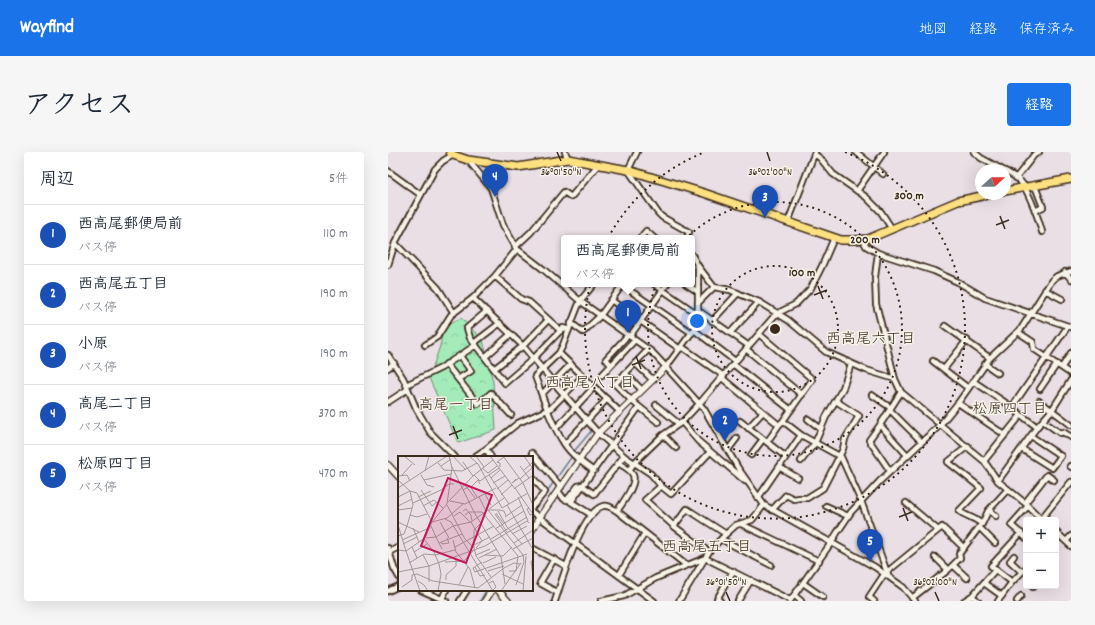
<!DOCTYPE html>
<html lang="ja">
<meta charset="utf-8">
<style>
:root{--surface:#fff;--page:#f6f6f7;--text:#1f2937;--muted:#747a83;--line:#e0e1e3;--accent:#1a73e8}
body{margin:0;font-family:Dekko,"Klee One",sans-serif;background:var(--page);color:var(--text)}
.controls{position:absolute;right:12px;bottom:12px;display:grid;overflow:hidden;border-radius:4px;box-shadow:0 4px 16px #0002}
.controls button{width:36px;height:36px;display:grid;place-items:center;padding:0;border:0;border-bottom:1px solid var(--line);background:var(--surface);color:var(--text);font:20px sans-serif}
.compass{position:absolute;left:587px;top:12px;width:36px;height:36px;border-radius:50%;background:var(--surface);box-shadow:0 4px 16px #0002;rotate:69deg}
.you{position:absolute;left:309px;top:169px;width:14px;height:14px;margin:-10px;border:3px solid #fff;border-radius:50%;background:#1a73e8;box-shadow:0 0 0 6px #1a73e833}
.badge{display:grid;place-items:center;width:26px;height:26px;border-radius:50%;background:var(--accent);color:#fff;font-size:13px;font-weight:700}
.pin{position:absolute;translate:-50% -33px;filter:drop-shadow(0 1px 2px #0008)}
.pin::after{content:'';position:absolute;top:21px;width:14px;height:12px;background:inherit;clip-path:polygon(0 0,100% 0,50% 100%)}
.popup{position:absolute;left:173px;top:83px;width:134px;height:52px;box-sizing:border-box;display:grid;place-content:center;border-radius:4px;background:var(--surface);filter:drop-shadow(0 1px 3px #0005);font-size:13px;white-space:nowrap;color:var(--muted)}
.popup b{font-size:15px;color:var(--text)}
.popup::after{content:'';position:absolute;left:50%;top:100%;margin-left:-8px;border:8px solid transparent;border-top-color:var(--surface)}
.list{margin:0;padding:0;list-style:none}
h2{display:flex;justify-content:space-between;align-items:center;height:52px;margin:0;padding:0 16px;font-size:17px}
h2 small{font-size:13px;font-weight:400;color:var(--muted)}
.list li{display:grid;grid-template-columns:26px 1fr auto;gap:12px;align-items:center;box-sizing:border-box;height:60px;padding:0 16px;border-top:1px solid var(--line)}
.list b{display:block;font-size:15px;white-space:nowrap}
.list p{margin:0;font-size:13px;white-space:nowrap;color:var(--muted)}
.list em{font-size:13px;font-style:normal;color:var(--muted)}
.map{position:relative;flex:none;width:683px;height:449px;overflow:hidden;border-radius:4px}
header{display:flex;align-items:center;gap:24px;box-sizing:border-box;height:56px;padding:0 20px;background:var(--accent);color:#fff}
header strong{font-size:19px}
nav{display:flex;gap:22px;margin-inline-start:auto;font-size:14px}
.intro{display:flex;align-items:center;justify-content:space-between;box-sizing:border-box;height:96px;padding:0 24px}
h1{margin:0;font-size:28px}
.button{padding:10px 18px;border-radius:4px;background:var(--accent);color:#fff;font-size:14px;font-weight:700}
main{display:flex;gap:24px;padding:0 24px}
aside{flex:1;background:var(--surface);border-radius:4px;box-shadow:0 4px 16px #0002}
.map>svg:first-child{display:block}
.forest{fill:url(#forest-crowns);stroke:#6f8b6c}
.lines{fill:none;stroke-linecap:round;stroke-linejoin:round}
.stream{stroke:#6a8396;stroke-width:1.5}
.minor-casing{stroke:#3b2a1e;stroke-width:8}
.tertiary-casing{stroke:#3b2a1e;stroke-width:8}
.primary-casing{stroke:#3b2a1e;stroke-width:10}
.minor{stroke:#f7f3e8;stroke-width:4.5}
.tertiary{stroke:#f7f3e8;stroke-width:5.5}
.primary{stroke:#fde080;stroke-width:7}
.ticks{fill:none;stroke:#3b2a1e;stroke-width:1.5}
.ring{fill:none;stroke:#3b2a1e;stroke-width:2;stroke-dasharray:2 4}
.labels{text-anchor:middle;stroke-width:3;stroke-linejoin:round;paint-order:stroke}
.neighbourhood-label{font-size:15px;fill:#3b2a1e;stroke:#f7f3e8}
.inset-road{fill:none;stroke:#a49795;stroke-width:1}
.view{fill:#c2185b;fill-opacity:0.15;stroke:#c2185b;stroke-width:2}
.inset-edge{fill:none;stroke:#3b2a1e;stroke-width:2}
.ticks-label{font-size:10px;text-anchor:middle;fill:#3b2a1e;stroke:#f7f3e8;stroke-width:3;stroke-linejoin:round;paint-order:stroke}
.centre{fill:#3b2a1e;stroke:#f7f3e8;stroke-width:2}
.ring-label{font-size:12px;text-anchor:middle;font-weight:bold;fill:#3b2a1e;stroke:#f7f3e8;stroke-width:3;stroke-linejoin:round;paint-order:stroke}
</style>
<header>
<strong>Wayfind</strong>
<nav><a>地図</a><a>経路</a><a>保存済み</a></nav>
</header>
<div class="intro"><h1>アクセス</h1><a class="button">経路</a></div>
<main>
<aside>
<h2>周辺<small>5件</small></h2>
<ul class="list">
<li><span class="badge" style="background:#1a4fb4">1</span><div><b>西高尾郵便局前</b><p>バス停</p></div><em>110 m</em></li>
<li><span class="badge" style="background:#1a4fb4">2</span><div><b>西高尾五丁目</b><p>バス停</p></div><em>190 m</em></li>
<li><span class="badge" style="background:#1a4fb4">3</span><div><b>小原</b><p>バス停</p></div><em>190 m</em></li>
<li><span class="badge" style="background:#1a4fb4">4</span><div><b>高尾二丁目</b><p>バス停</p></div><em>370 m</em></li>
<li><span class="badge" style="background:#1a4fb4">5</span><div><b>松原四丁目</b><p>バス停</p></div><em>470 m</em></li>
</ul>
</aside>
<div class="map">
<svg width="683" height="449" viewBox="0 0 683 449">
<defs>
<pattern id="forest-crowns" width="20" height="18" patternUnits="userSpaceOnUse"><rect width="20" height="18" fill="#a3ecba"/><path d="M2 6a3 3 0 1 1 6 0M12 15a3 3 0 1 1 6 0" fill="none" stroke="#8dcb9f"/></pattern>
</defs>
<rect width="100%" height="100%" fill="#eadfe5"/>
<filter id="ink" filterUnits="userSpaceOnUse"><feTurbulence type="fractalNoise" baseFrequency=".025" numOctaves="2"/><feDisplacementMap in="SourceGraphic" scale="8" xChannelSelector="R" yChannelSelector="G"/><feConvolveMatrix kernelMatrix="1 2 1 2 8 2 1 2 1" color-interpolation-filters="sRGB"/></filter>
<g filter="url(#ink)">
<path class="forest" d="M73,166L95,188L105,230L108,278L70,291L41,226L52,194L56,174Z"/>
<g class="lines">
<path class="stream" d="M158,341L182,307L188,297L204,278
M145,359L151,350
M92,449L98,438"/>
<defs>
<path id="minor" d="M177,0L180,7
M249,0L240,18L270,61L274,65L301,80L299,86
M468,0L495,22
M586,0L593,6L615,18
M426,2L432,6L445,22L478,45L493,60L504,77
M80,8L103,36L115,73L129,97L155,117L192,149L264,200L278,215L316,257L350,316L376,353L487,415L515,435L527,449
M0,19L33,43
M617,19C622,22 629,25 633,30C641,40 651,68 654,80
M628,26L646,3L651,0
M469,39L496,0
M647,59L655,55L647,34
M400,70L427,0
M252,86L258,79L266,86
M475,87L478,94L490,101L546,119L570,130L597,146L683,175
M7,91L50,136L66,161
M127,95L143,80L176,40L183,45L210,13
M490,101L487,125L488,152L507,227L513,240L596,309L610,329L637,351L654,368
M304,103L310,114L326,135L342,138L371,150L400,168L438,200L478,218L507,227
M0,113L7,91L15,76L47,17L55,9L65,3
M677,120L683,127
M107,124L133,147L141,150L173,179
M266,132L311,163
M298,132L310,140
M234,133L304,181
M657,138L674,147
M85,146L135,194L166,231L210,281L236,304L206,342L194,333L190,334L179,348L176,347L170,339
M223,148L292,197
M310,151L326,135
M99,159L79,176L82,186L117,231L146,206L175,176L181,178
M311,159L361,194
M324,169L350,141
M183,171L195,180L212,164L235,132
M557,174L602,206
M306,178L347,209
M630,180L645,190L646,197L683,222
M342,181L371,150
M242,184L279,132
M86,191L112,171
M37,193L49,185L63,163L85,146L107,124L129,97
M294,195L336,224
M358,197L414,243
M260,198L227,232L244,249L270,270
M171,201L231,259
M0,203L15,226L20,237L28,256L42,280L67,305
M97,205L123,182
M545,209L580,236
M247,211L265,228
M58,212L90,252L103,241L123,263
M345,212L403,258
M597,212L610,221
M223,213L218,207L240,183
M278,215L310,172V114
M674,215L683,201
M0,216L6,211
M106,217L135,194L160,168
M556,217L579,188
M237,221L254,238
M214,223L247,188
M334,226L391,273L395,269L424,228L423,226L371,182
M70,227L83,219L72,204
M585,229L624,255
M18,233L53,216L88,193
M652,237L669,212
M154,242L183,212
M484,243L503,256
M651,249C662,257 672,264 683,273
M0,250L20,237
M570,251L617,283
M268,253L291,272
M502,258L534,290
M160,259L195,224
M633,263L649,275
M420,267L433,277
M352,269L398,305
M655,269L672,281L675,280L683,285
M294,270L310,289L357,329
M492,273L520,304
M168,276L206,235
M360,276L375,260
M275,283L288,296
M413,283L453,305L473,349L500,423
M379,290L391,273
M177,292L219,247
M580,294L560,310L593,336L571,359C579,365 586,365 594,372
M98,297L103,305
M634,297L664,316L673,304L643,284
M340,298L349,286
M144,301L173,335
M363,303L375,287
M236,304L263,322L273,334L283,342L322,300
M86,305L98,297L130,271L159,258
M413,309L427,291L438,265L455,236L463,212
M596,309L633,263L624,255L680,174
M682,314L683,315
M391,315L410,326
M241,318L247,310L275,283L294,270L311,252L388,162L408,152L423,136L434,114L446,86
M206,319C194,311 181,301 174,288C162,269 155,246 147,224L171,201L175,193L192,149L206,132
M502,319L481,288L492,273L513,240
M144,325L157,340L144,355
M610,329L649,275L664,258L683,228
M273,334L257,348L287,375L321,400
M370,346L413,283L395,269
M518,351L550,378
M637,351L659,323L666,328
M438,354L460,364
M384,358L398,343L406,347L411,346H419L435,336L455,297L457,287L471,264L448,249
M601,358L608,364
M229,359C234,352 249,332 245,323C242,317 235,314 230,311
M144,360L266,449
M204,363L183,350L251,255
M653,367L683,330
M353,372L431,409
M286,374L299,357L338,382
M591,375L607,391
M668,380L683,394
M638,386L623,373L640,354
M333,387L383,413
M678,389L683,384
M0,396L6,416L11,425
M144,396L178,414
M1,400L11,395
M626,404L622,409L634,420
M547,405L560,418
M166,407L152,431L170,441
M565,413L579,426
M499,420L554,375L576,396
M231,423L257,381
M624,430L603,414L633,381
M415,431L435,445
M596,431L614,444
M645,435V434
M33,438L58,449
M0,439L11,434
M406,443L413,449
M584,444L590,449
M524,446L560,418L572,406L571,402L595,370L600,359L620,337
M54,447L58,438
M72,449L79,438
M167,449C174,429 193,360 215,354C221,353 224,356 229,359L298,413
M213,449L236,444L268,426L317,406L402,448
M291,449L322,398L338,382L348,373L364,368L376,353
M332,449L329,447L345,419
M350,449L363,428
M402,449L443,391L449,381L463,360L492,329L552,273L570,251L602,206L633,177L664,128L669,124L683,119
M486,449L481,445L497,421
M576,449L584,444L608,417
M610,449L624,430L638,416
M629,449L633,444"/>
<path id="tertiary" d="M0,313L11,325
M144,378L151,366L210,281L278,215
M110,438L120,449
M97,449L104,438"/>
<path id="primary" d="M62,0L65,3L80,8L130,15L180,7L240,18L316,41L453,88H467L480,87L570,49L603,42
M617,39L683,27"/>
</defs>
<use href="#minor" class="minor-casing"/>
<use href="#tertiary" class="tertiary-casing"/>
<use href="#primary" class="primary-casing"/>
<use href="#minor" class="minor"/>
<use href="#tertiary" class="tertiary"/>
<use href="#primary" class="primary"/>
</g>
</g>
<path class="ticks" d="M169,0L173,9M379,0L382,9M612,64L617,77M608,73L621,68M430,134L435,147M426,143L439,138M248,204L253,217M244,213L257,208M65,274L70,287M61,283L74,278M515,356L520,369M511,365L524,360M338,440L342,449M547,440L551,449"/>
<g class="ring">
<circle cx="387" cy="177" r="63"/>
<circle cx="387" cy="177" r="127"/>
<path d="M457 0A190 190 0 1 1 317 0"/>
</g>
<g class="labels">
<g class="neighbourhood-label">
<text x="483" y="191">西高尾六丁目</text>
<text x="202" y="235">西高尾八丁目</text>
<text x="68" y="257">高尾一丁目</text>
<text x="622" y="261">松原四丁目</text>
<text x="319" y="399">西高尾五丁目</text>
</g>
</g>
<g transform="translate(10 304)">
<rect width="135" height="135" fill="#eadfe5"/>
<path class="inset-road" d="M6,0L17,9M55,0L68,14M71,0L80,8L104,52M78,0L86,11M92,0L117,33M105,0L125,27L135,49M126,0L135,13M65,6L75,20M40,7L46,14L64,15L79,7M43,10L53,3M122,10L131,22M54,11L76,56L103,101L107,128M102,11V7L99,6L106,1M84,12L90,17L99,10M126,14L135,6M27,15L31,0M4,19L14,8M23,19L29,29L36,31M76,19L82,25L101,12M91,19L111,48M0,20L9,19L12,25M134,20L117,32L135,58M93,22L102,14M118,23L114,27L121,22M122,23L135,11M0,24L12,35L19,37L34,66L49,62L65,48M26,24L53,18M95,27L107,20M67,29L77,42M73,31L80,24L82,28M0,32L49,0M99,33L110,24M23,34L34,50L39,46M65,34L72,30L79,41M87,38L93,49M103,39L114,29M0,41L12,35M20,41L33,35M81,41L88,55M120,41L130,65M52,45L67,48L98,32M50,46L75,20L95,4M15,47L43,34L51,28H56M49,49L67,83L76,92L78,100L93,121M109,49L134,92M0,50L14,43M25,50L36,44L45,52M104,52L130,37M131,52L129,53L132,59L135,58M91,53L106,42M0,54L14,52M90,54L125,99L126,106L118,129M65,55L68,53L73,59L74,65M100,55L109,71L124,88M84,56L120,100L118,115H111M98,57L106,68M97,58L109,76M12,59L19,61L29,58M67,59L71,56H84M56,60L62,56L72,66M107,61L124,49M47,63L53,66L95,135M0,66L21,76M42,66L51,82M73,66L84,85L92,81M0,69L8,95L0,94M9,70L15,49L12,35M33,70L38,81M15,72L21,86M97,73L126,55M114,78L129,70M0,80L6,78L9,70M38,81L44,93M28,82L38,81L55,70L73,66L90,54H101L106,55L108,60M26,83L36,96L41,108L43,118L40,135M93,83L129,61M4,84L31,72M55,84L58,96L72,113L77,132M43,86L44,88L51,87L49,82M41,87L64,78M116,87L135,74M5,88L19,81M76,89L84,85L78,92M14,91L19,102M57,91L96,70M76,92V74L83,67M115,93L135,82M16,96L29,88M25,99L31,110V126M78,99L92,93M87,99L105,100L114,91M81,102L99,93M135,105H133L135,120M47,106L66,105L76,94M84,106L75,112L77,116L129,98M11,107L26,98L37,99L57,94M85,107L98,101M77,111L82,120L87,119M90,115L106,110M0,116L31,110L87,90L129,65L131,67M104,118L125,128M48,124V119L58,110V104M20,125L26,129L30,135M91,127L95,125L98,131L95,134M61,129L70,111M4,131L14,124V119L19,118L35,125L80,132L106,112L116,107L122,108M22,135L8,95L27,82L34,66L49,48L54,12L51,0M103,135L123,107M125,135L128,100"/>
<path class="view" d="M50,22L94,39L68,107L23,90Z"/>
<rect width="135" height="135" class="inset-edge"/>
</g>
<g class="ticks-label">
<text x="173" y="23">36°01'50"N</text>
<text x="382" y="23">36°02'00"N</text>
<text x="338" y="433">36°01'50"N</text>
<text x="547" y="433">36°02'00"N</text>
</g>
<circle cx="387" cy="177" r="6" class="centre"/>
<g class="ring-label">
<text x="521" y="47">300 m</text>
<text x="477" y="91">200 m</text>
<text x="414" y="124">100 m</text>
</g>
</svg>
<div class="controls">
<button>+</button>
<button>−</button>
</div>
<svg class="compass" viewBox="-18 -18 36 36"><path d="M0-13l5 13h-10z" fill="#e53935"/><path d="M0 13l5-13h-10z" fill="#747a83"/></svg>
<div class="you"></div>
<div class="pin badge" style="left:240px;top:181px;background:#1a4fb4">1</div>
<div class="popup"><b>西高尾郵便局前</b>バス停</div>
<div class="pin badge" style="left:337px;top:289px;background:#1a4fb4">2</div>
<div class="pin badge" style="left:377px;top:66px;background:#1a4fb4">3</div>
<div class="pin badge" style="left:107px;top:45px;background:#1a4fb4">4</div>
<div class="pin badge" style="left:482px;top:410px;background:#1a4fb4">5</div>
</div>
</main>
